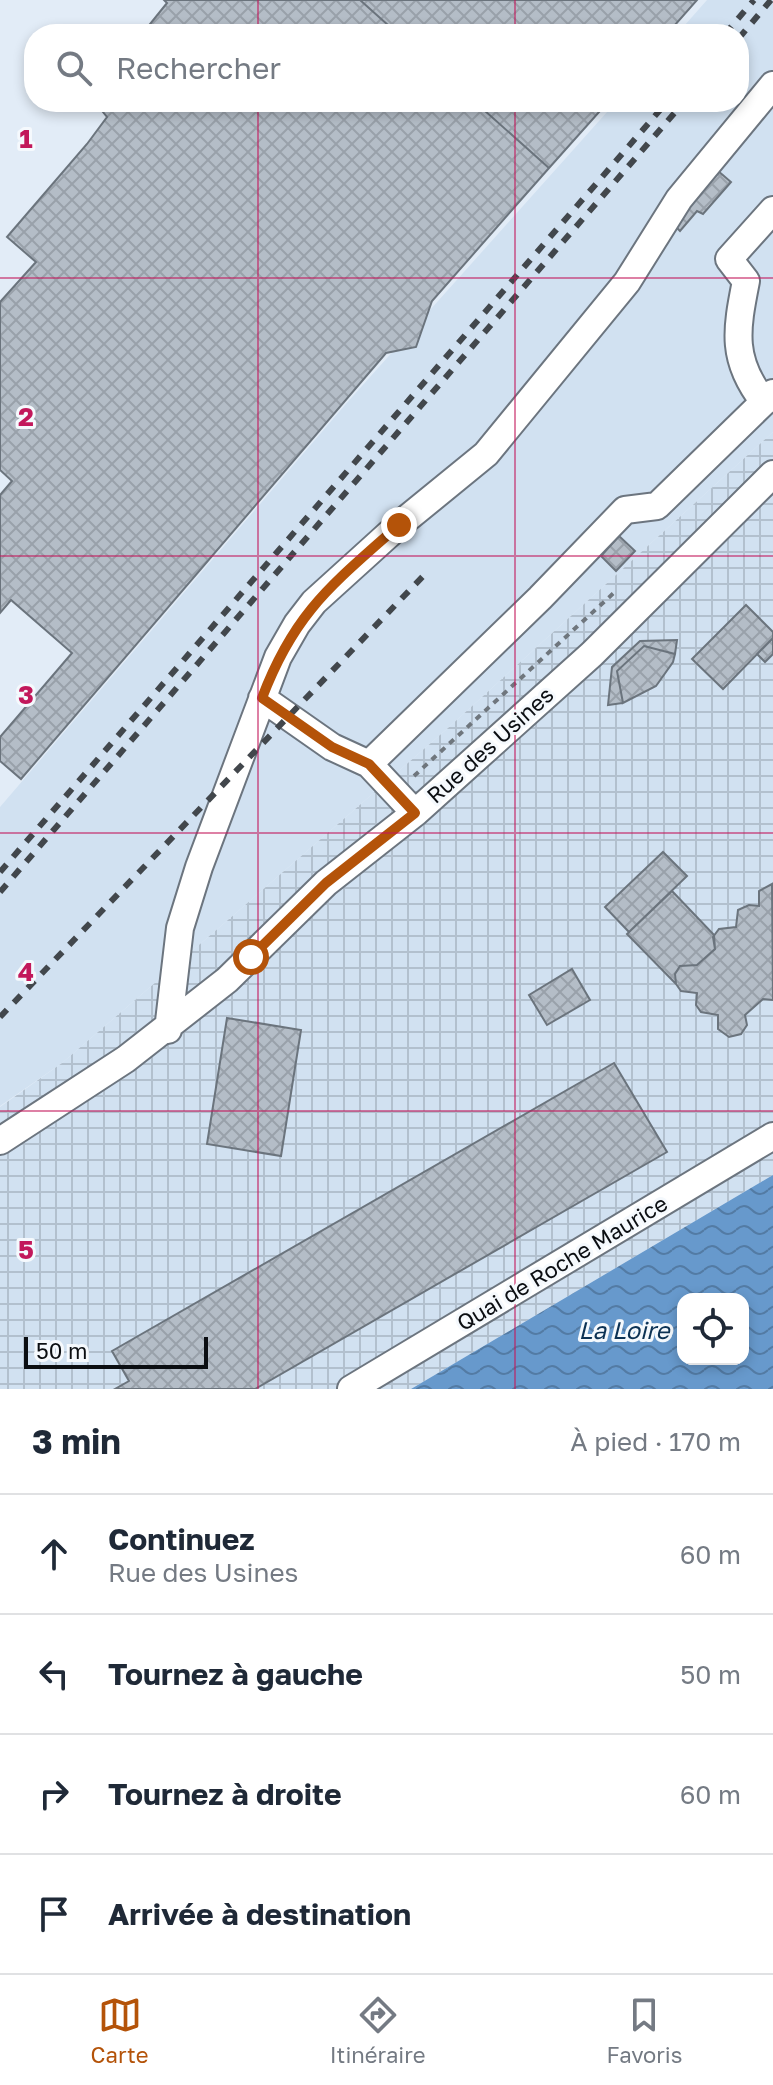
<!DOCTYPE html>
<html lang="fr">
<meta charset="utf-8">
<style>
:root{--surface:#fff;--page:#f6f6f7;--text:#1f2937;--muted:#747a83;--line:#e0e1e3;--accent:#b45309}
body{margin:0;font-family:"Golos Text",sans-serif;background:var(--page);color:var(--text)}
.controls{position:absolute;right:24px;bottom:24px;display:grid;overflow:hidden;border-radius:16px;box-shadow:0 4px 12px #0003}
.controls button{width:72px;height:72px;display:grid;place-items:center;padding:0;border:0;border-bottom:2px solid var(--line);background:var(--surface);color:var(--text);font:40px sans-serif}
.scale{position:absolute;left:24px;bottom:20px;width:184px;box-sizing:border-box;padding-left:8px;border:4px solid #0b0e12;border-top:0;font-size:22px;line-height:28px;white-space:nowrap;color:#0b0e12;-webkit-text-stroke:6px #f5f9fd;paint-order:stroke}
.stop{position:absolute;width:24px;height:24px;margin:-18px;border:6px solid #b45309;border-radius:50%;background:#fff}
.stop.end{background:#b45309;border-color:#fff;box-shadow:0 2px 8px #0008}
.list{margin:0;padding:0;list-style:none}
h2{display:flex;justify-content:space-between;align-items:center;height:104px;margin:0;padding:0 32px;font-size:34px}
h2 small{font-size:26px;font-weight:400;color:var(--muted)}
.list li{display:grid;grid-template-columns:52px 1fr auto;gap:24px;align-items:center;box-sizing:border-box;height:120px;padding:0 32px;border-top:2px solid var(--line)}
.list b{display:block;font-size:30px;white-space:nowrap}
.list p{margin:0;font-size:26px;white-space:nowrap;color:var(--muted)}
.list em{font-size:26px;font-style:normal;color:var(--muted)}
.icon{flex:none;width:44px;height:44px;fill:none;stroke:currentColor;stroke-width:2;stroke-linecap:round;stroke-linejoin:round}
.map{position:relative;flex:none;width:773px;height:1389px;overflow:hidden}
.search{position:absolute;background:var(--surface);box-shadow:0 4px 12px #0003;left:24px;right:24px;top:24px;height:88px;display:flex;align-items:center;gap:20px;box-sizing:border-box;padding:0 28px;border-radius:32px;color:var(--muted);font-size:30px}
.sheet{height:584px;background:var(--surface)}
nav{display:flex;justify-content:space-around;align-items:center;box-sizing:border-box;height:112px;border-top:2px solid var(--line);background:var(--surface);font-size:22px;color:var(--muted)}
nav a{display:grid;justify-items:center;gap:4px}
nav .on{color:var(--accent)}
.map>svg:first-child{display:block}
.built{fill:#d1e1f1}
.industrial{fill:url(#industrial-grid)}
.water{fill:url(#water-waves);fill-rule:evenodd}
.building{fill:url(#building-cross-hatch);stroke:#6b747d;stroke-width:2}
.lines{fill:none;stroke-linecap:round;stroke-linejoin:round}
.minor-casing{stroke:#6c757f;stroke-width:30}
.path{stroke:#6f767d;stroke-width:4;stroke-dasharray:6 6;stroke-linecap:butt}
.minor{stroke:#fff;stroke-width:26}
.rail{stroke:#42474c;stroke-width:6;stroke-dasharray:10 10;stroke-linecap:butt}
.route{stroke:#b45309;stroke-width:10}
.grid{fill:none;stroke:#c2185b;stroke-width:2;stroke-opacity:0.55}
.labels{text-anchor:middle;stroke-width:6;stroke-linejoin:round;paint-order:stroke}
.street-label{font-size:22px;fill:#0b0e12;stroke:#f5f9fd}
.water-label{font-size:24px;font-style:italic;fill:#0c3254;stroke:#f5f9fd}
.grid-label{font-size:26px;text-anchor:middle;font-weight:bold;fill:#c2185b;stroke:#f5f9fd;stroke-width:6;stroke-linejoin:round;paint-order:stroke}
</style>
<div class="map">
<svg width="773" height="1389" viewBox="0 0 773 1389">
<defs>
<pattern id="industrial-grid" width="8" height="8" patternUnits="userSpaceOnUse" patternTransform="scale(2)"><rect width="8" height="8" fill="#d1e1f1"/><path d="M0 4h8M4 0v8" fill="none" stroke="#b2c0ce"/></pattern>
<pattern id="water-waves" width="16" height="10" patternUnits="userSpaceOnUse" patternTransform="scale(2)"><rect width="16" height="10" fill="#6799cc"/><path d="M0 5q4-4 8 0t8 0" fill="none" stroke="#537ba4"/></pattern>
<pattern id="building-cross-hatch" width="8" height="8" patternUnits="userSpaceOnUse" patternTransform="scale(2)"><rect width="8" height="8" fill="#b4bdc7"/><path d="M0 0l8 8M0 8l8-8" fill="none" stroke="#99a1aa"/></pattern>
</defs>
<rect width="100%" height="100%" fill="#e2ecf7"/>
<path class="built" d="M707,0H773V432L448,728L236,913L62,1063L0,1106V807L345,405L616,102H739V34H677Z"/>
<path class="industrial" d="M773,432V1175L411,1389H0V1107L62,1063L236,913L448,728Z"/>
<path class="water" d="M773,1175V1389H411ZM683,1299H743V1359H683Z"/>
<path class="building" d="M164,0H360L398,34H142L167,3Z
M360,0H697L667,34H398Z
M112,102H475L549,168L432,301L416,347L386,353L21,779L0,761V737L72,653L11,600L0,613V495L12,481L0,470V302L36,262L7,237L87,144L107,117L103,112Z
M475,102H608L549,168Z
M710,164L731,182L703,214L697,211L680,231L668,219Z
M619,536L635,551L616,571L601,556Z
M746,605L773,632V638L723,689L692,659Z
M773,638V654L765,662L757,654Z
M677,640L675,654L644,646L617,671L623,703L608,705L612,667L640,641Z
M644,646L675,654L673,662L656,686L623,703L617,671Z
M663,852L687,876L629,932L605,907Z
M772,884L773,1000L763,999L745,1015L747,1025L741,1034L729,1037L718,1029V1015L701,1012L696,1005L697,993L681,991L676,984L675,974L680,966L697,965L715,949L713,937L719,929L736,927L738,910L749,905L759,906V891Z
M672,891L714,935L715,949L697,965L680,966L675,974L676,984L627,934Z
M572,969L590,1000L547,1025L529,995Z
M227,1018L301,1030L281,1156L207,1144Z
M614,1063L667,1152L255,1389H115L129,1381L112,1351Z"/>
<g class="lines">
<defs>
<path id="minor" d="M764,402C731,360 736,331 746,281L729,259L773,210
M262,698L332,747L369,764L415,813
M369,764L540,598L625,510L657,506L773,393
M168,1030L180,928L199,867L278,657L297,624L314,602L399,525L486,454L627,282L679,199L773,85
M0,1141L126,1059L227,980L326,883L415,813L592,654L773,474
M351,1389L773,1136"/>
</defs>
<use href="#minor" class="minor-casing"/>
<path class="path" d="M414,776L617,590"/>
<use href="#minor" class="minor"/>
<path class="rail" d="M725,34L754,0
M739,38L771,0
M0,872L667,102
M0,892L684,102
M0,1017L429,570"/>
</g>
<g class="lines">
<path class="route" d="M251,957L326,883L415,813L369,764L332,747L262,698C295,611 333,584 399,525"/>
</g>
<path class="grid" d="M258,0V34M515,0V34M258,102V1389M515,102V1389M0,278H773M0,556H773M0,833H773M0,1111H773"/>
<g class="labels">
<g class="street-label">
<text transform="translate(490 745) rotate(-42)" y="8">Rue des Usines</text>
<text transform="translate(562 1263) rotate(-31)" y="8">Quai de Roche Maurice</text>
</g>
<g class="water-label">
<text x="624" y="1339">La Loire</text>
</g>
</g>
<g class="grid-label">
<text x="26" y="148">1</text>
<text x="26" y="426">2</text>
<text x="26" y="704">3</text>
<text x="26" y="981">4</text>
<text x="26" y="1259">5</text>
</g>
</svg>
<div class="controls">
<button><svg class="icon" aria-label="locate" viewBox="0 0 24 24"><circle cx="12" cy="12" r="6"/><path d="M12 2v4M12 18v4M2 12h4M18 12h4"/></svg></button>
</div>
<div class="scale">50 m</div>
<div class="stop" style="left:251px;top:957px"></div>
<div class="stop end" style="left:399px;top:525px"></div>
<div class="search"><svg class="icon" aria-label="search" viewBox="0 0 24 24"><circle cx="10" cy="10" r="6"/><path d="M15 15l6 6"/></svg>Rechercher</div>
</div>
<section class="sheet">
<h2>3 min<small>À pied · 170 m</small></h2>
<ul class="list">
<li><svg class="icon" aria-label="ahead" viewBox="0 0 24 24"><path d="M12 20V5M6 11l6-6 6 6"/></svg><div><b>Continuez</b><p>Rue des Usines</p></div><em>60 m</em></li>
<li><svg class="icon" aria-label="left" viewBox="0 0 24 24"><path d="M17 20v-9H6M10 6l-5 5 5 5"/></svg><div><b>Tournez à gauche</b></div><em>50 m</em></li>
<li><svg class="icon" aria-label="right" viewBox="0 0 24 24"><path d="M7 20v-9h11M14 6l5 5-5 5"/></svg><div><b>Tournez à droite</b></div><em>60 m</em></li>
<li><svg class="icon" aria-label="arrive" viewBox="0 0 24 24"><path d="M6 21V4h12l-3 4 3 4H6"/></svg><div><b>Arrivée à destination</b></div></li>
</ul>
</section>
<nav>
<a class="on"><svg class="icon" aria-label="map" viewBox="0 0 24 24"><path d="M3 6l6-2 6 2 6-2v14l-6 2-6-2-6 2zM9 4v14M15 6v14"/></svg>Carte</a>
<a><svg class="icon" aria-label="directions" viewBox="0 0 24 24"><path d="M12 3l9 9-9 9-9-9zM9 14v-3h6M13 9l2 2-2 2"/></svg>Itinéraire</a>
<a><svg class="icon" aria-label="saved" viewBox="0 0 24 24"><path d="M7 4h10v16l-5-4-5 4z"/></svg>Favoris</a>
</nav>
